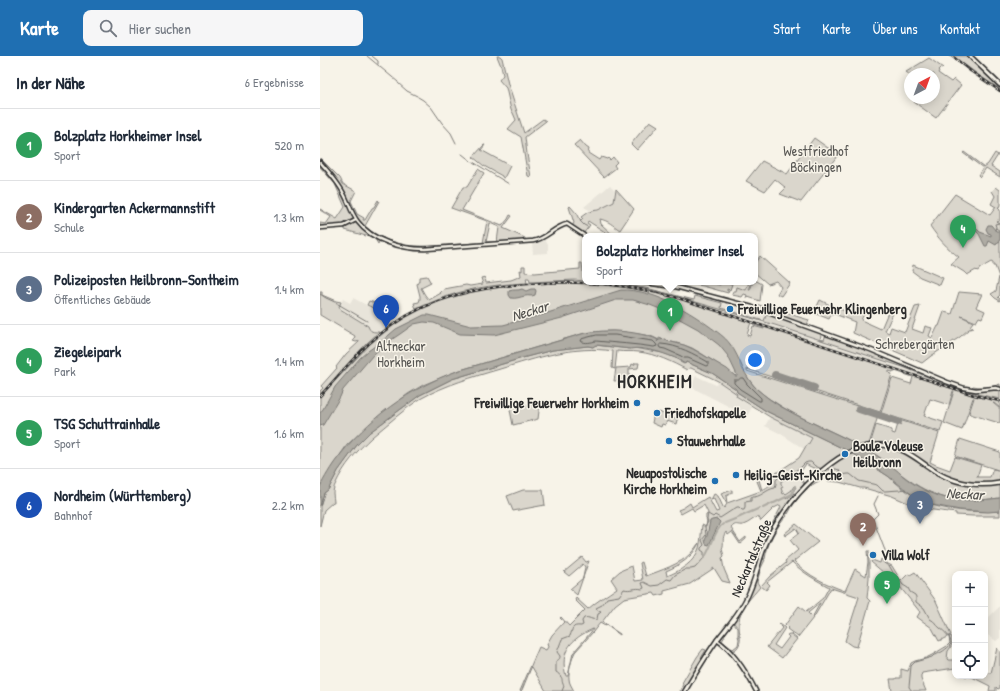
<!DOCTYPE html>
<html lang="de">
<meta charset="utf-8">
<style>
:root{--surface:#fff;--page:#f6f6f7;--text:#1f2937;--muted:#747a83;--line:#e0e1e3;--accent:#1f6fb2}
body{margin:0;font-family:"Patrick Hand",sans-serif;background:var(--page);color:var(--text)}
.controls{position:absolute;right:12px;bottom:12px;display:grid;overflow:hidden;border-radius:8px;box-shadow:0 2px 10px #0003}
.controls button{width:36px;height:36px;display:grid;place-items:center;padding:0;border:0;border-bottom:1px solid var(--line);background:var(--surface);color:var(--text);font:20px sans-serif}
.compass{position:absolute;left:584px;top:12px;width:36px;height:36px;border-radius:50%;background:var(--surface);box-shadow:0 2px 10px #0003;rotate:41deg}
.you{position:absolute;left:435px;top:304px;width:14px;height:14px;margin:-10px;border:3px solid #fff;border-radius:50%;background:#1a73e8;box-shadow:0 0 0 6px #1a73e833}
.badge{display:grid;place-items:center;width:26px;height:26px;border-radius:50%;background:var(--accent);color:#fff;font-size:13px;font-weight:700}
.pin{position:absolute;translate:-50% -33px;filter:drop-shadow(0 1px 2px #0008)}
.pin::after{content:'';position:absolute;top:21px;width:14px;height:12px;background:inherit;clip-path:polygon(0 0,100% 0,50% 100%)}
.popup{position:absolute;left:262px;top:177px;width:176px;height:52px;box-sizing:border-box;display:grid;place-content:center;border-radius:8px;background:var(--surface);filter:drop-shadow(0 1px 3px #0005);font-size:13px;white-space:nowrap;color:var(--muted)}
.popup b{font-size:15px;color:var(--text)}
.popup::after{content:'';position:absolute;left:50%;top:100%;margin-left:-8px;border:8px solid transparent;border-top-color:var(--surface)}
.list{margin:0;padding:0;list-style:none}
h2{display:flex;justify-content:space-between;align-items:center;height:52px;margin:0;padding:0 16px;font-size:17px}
h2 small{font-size:13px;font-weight:400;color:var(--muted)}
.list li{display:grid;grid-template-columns:26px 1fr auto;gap:12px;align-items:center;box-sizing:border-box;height:72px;padding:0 16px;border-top:1px solid var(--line)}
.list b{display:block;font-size:15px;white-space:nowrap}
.list p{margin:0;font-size:13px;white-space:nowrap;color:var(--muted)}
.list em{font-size:13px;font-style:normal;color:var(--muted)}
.icon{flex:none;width:22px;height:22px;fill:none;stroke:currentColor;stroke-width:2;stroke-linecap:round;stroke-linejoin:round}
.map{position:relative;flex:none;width:680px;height:635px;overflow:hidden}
header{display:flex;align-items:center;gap:24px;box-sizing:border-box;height:56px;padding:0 20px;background:var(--accent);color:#fff}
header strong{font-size:19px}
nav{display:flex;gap:22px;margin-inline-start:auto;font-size:14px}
.search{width:280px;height:36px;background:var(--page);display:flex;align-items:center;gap:10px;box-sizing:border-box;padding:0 14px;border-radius:8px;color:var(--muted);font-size:15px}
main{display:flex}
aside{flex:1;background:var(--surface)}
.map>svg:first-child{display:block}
.built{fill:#e8e4da}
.green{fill:#dad6cc;stroke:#82807c;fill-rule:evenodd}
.water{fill:#afaca4;stroke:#7a7874}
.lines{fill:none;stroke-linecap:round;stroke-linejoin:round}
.shore{stroke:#605f5b;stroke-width:1}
.stream{stroke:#7a7874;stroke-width:1}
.canal{stroke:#afaca4;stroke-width:2}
.runway{stroke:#918f8a;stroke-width:8}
.secondary-casing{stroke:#2b2b2b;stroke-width:5.5}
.primary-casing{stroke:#2b2b2b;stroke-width:6}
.secondary{stroke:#f7f3e8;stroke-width:2.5}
.primary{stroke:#f7f3e8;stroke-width:3}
.rail-casing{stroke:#2b2b2b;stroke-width:2.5}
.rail{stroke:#f7f3e8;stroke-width:1;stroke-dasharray:3;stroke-linecap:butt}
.poi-dot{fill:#1f6fb2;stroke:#f7f3e8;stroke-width:1.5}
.labels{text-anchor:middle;stroke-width:3;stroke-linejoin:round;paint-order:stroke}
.park-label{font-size:14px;fill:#575653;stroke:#f7f3e8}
.poi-label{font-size:14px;font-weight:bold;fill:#2b2b2b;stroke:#f7f3e8;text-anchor:start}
.street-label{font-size:14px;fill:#2b2b2b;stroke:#f7f3e8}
.water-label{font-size:15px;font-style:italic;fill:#53524f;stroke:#f7f3e8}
.district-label{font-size:18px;font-weight:bold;letter-spacing:1px;fill:#2b2b2b;stroke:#f7f3e8}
</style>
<header>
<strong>Karte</strong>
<div class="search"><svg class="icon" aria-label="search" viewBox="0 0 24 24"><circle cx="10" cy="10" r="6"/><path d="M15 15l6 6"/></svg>Hier suchen</div>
<nav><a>Start</a><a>Karte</a><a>Über uns</a><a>Kontakt</a></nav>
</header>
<main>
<aside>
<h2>In der Nähe<small>6 Ergebnisse</small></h2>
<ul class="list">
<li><span class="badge" style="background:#2e9e5b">1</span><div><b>Bolzplatz Horkheimer Insel</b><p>Sport</p></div><em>520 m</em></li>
<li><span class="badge" style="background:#8d6e63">2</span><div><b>Kindergarten Ackermannstift</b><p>Schule</p></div><em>1.3 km</em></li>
<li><span class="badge" style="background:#5c6f8a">3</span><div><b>Polizeiposten Heilbronn-Sontheim</b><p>Öffentliches Gebäude</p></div><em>1.4 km</em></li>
<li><span class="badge" style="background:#2e9e5b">4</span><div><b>Ziegeleipark</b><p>Park</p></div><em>1.4 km</em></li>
<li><span class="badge" style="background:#2e9e5b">5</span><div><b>TSG Schuttrainhalle</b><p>Sport</p></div><em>1.6 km</em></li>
<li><span class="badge" style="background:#1a4fb4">6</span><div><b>Nordheim (Württemberg)</b><p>Bahnhof</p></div><em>2.2 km</em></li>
</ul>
</aside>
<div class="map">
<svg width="680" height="635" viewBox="0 0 680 635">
<rect width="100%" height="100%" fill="#f7f3e8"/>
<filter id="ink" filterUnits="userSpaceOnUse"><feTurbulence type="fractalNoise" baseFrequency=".025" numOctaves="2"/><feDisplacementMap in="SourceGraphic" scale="8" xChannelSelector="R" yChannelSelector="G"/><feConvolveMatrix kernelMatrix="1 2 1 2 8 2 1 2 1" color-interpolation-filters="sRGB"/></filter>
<g filter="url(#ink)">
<path class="built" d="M290,129L295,134L294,146L274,155H271L264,151Z
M224,182L227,187H228V197L213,198L212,186L220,184Z
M254,224L265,225V226H280L312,230L357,241L392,251L393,250L430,263L455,269L583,311L609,321L636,330L635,333L371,247L332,236L288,228L247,227L176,231L151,236L137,239L118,245L105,251L91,258L75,268L50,288L0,341V339L36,299L47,287L64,273L57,276H52L49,273L48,270L22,255L19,251L23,243L30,247L33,242L54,253L62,256L63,259L66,261L74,262L69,267L70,268L96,253L119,243L141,236L185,228Z
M409,246L412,247L411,249L414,250L415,248L432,252L447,257L445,266L400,252L402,247L408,249Z
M376,320L396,329L398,325L417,338V341L432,351L427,360L371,331Z
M450,361L492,382L488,389L486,390L484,393L461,378L445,370Z
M478,417L479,418V420L484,428L480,432L478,437H475L466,443L458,428L461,425L477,419Z
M679,551H680V582L676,585L665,577V565Z"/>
<path class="green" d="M177,0H180L182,2L188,28L204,77L223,63L226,65L205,81L207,98L211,121L208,120L201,81L188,73L196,64L193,57L191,54L186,32L179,24L183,19L181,10Z
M633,0H649L680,30V33L660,20Z
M609,2L623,12L622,13L620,12L618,14L619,15L618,17L631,26L634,23L641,29L616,62L594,46L596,42H614V18H590V19L586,16Z
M330,65L338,70L317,94L311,88Z
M494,82L518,99L481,146L460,138L466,132L455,123L445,135L426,125L442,105L467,118Z
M260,84L266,91L269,93L268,97L279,104L281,101L287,103L288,102L290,104L293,101L297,106L294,109L296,112L284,121L254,89Z
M164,89H165L161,94L190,110L184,122L182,121V120L164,110L153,101Z
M644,96L664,111L668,108L675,97L678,99L671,110L680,116V121L666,112L660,121L658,119L663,112L643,97Z
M0,102L20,122L23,128L36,135L31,145L37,158L44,162L43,164H45L52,152L54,151L58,144L59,145L45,170L56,179L64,182V183L91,191L92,190C116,191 140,187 163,187L167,165L131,152L143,131H147L158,113L164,117L142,154L182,170L188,163L190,159L192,160L183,172L205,182V186H212V187L174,188L93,194L60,184L58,188L55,183L47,179L46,180L25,174V172L26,171L24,169L0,171V167L6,168L11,161L0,154V153L17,163L25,151L15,128L0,111L1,109L0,107ZM170,167L179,171L177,186H166Z
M676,131L680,134V150L679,152H678L680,154V239L678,241L680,243V245L675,242L671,238L676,235L679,221L675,210H673V207L671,206L659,213V214L657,215L656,214L647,219L644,216L631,208L639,201C627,192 618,182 610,170L635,138L670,159L676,151L671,148L675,140L672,135Z
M296,133L314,153L300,174C292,169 289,165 280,163L281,168L294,180H286L284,178L285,176L268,165L267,167L270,169L263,178L252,170L254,167L249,151L250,150L257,158V159L259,163L261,165L263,163L261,161L268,156H270L271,155L278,154L294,146Z
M440,200L470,227L461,240L457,238L461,231L456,225L448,228L435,217V207Z
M260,207H262L263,216L265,217V225L254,224L210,226L209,222H206L207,227C181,228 155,231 131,239C119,243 107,248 96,253L94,247L99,246L100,243V240L97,228L99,225V221L107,220L111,227L101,232L105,239L109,244L121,237H120L124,233L146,229L150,230L163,228L161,222L165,221L166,227L191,224L201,220L200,214L202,215V210H205V216L215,217L260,213Z
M593,209L623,222L620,229L600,221L592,215Z
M435,224L442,228L440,245L428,241V242H426L427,239L424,238L422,241L412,239L413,235H416L417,231L426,234L429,226H432L429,234H430L433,226H435Z
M361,226H397L396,228L400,229L402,226H406L412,228L410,234L407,233V235H409L408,237L383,230Z
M231,227C260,226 290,227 319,233C357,240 394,254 431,266L427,279L430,280L433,270L444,273V272L434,269V267L655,340L680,346V352L674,347H673L680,353V367H679L650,358L649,357L654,342H653L642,374L624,367L634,335H633L629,349L610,343L604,360L623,366L620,376L561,357L572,322L591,328L593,321L575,315H573V316L569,315V317L572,318L560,356L427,313V315L559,357L548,391L549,392L556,369L572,374V377L575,378L578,368L559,362L561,358L619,377L610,406L616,409L630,414L635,401L661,409L657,421H670L673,413L678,414L635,400L640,383L680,396V426C654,429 631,425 609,409C596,400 586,392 571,389L570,391C576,393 583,395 588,398C600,404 610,414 622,421C639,430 661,432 680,429V442C662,444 643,446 626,442C611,438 597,430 585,421C576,415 568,407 559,401C529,381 495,370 464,352C455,346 445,341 437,333C432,328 428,322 424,316L417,318L415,320C401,311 387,300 372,292C363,288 352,286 342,284V283L339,282V284C337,283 335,282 333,281C329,279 323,279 318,278C299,275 284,274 265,277L137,315L103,329L88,338L63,357L39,378L27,389L13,409L0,432V341L50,288L75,268L91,258L105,251L118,245L137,239L163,233L195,229Z
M304,229L326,232L374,244L375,240L402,247L401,252L444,265L447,257L502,276L500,283L504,284L506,278L560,298L636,330L649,335L657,336L664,332L658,333L654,332V333H651L652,331L653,330C665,332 669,332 680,328V343L657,338L608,321L583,311L455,269L341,236Z
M0,236H2V239L16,245L21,246L19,251L20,253L48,270C50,276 53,276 59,276L47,287L0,339V335L3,332L1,330L17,312L16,311L26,298L40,285L36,286L33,285L35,280L0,259Z
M639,236L662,238L656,251L665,255L662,262L659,261L656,266L641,260L653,266L650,270L654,272L649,273L640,281L611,300L602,307L533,277L535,266L512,257L509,263L494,257L500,244L512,250L530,257L544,258L541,264L561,273L569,254L575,253L565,275L569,277L571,271L585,276L595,251L600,250L592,273L603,277L605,270L612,272L609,280L612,282L618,270H619L624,256L632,258Z
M49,245L73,253L71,262L66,261L61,258L62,256L47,249Z
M439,249L489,264L487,269L438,252Z
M275,289L310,293L314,292L343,297L361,304L360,306L364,308L366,306L392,317L416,333L417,336L446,355L532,397L568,420L582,432V433H584C589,437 594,441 600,444C620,455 658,457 680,455V460H653L636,459V457L606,453V452L603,451V453L596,451L592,447H588L572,440L544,432H540L519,426L508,425L509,419L503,417L501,424C487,430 475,444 468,458L466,456L482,436L498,420L500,415L489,410L486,408L481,415L478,417L477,418L461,425V428L463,431L461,432L463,438L465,437L466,438L472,434V433L474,430H475L476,431L472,438L466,441V443L475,437H478C479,435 483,430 484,428L479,420V418L486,429L460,460L447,481L440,501L436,499L461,451L460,449L454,452L441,465L438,460C433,463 429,467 423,469C417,470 416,466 411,472L420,486L426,481V483L420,488L412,476L408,479L406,476C401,482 405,487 402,493L404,500L402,502L404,513L410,527L402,525L394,512L370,528L344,535V538L336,540L334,537L304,542L295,549L282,566L300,578V579L286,569L285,570L280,567L276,572L273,576L255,596C252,602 248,616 249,623C249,627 252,631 254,635H226L212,611L211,612L202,634L201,635H200L219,591L226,594L228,591L227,588L232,579L244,566L240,562L241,561L249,570L265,554L255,544L256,542L268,553C277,545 287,539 297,532L291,523L300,515L312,510L315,525L323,524L320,507L322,506L326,520C339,515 361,508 371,497C374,494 377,489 379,487C372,502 360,509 346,515L347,520C360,515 375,506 379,492C381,485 381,476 382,469L386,471L388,457L384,449L374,455L372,452L361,458L358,454L363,452L370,447L372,451L388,441L396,456L399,455L394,443L391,444L394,438L398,440L403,451L404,452L407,448L401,438L412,434V437L406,440L407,447L441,435L437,425L439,424L442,434C448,431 455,427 453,419L479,402L486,390L488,389L492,382L450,361L416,340L417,338L398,325L371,312H369L367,314C352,306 336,298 319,296C312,295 304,296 297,295L295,313L292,312L293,295C254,289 217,302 180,313C153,321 125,329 100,343C83,354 68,368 52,381C37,395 24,409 15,429C14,431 13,435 13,437C13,440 14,443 14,446H13L4,454L0,470V450L4,437L8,434L18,415L37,389L50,376L100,339L132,323L206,301L233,294L268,290L273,291ZM273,573L271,576L253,597L248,620H246C239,595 252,582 273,573Z
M315,307H319L318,312L309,313V328H306L304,324L294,325L296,312L311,311L312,308L314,309Z
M220,347L218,363L193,369L190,354Z
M339,356L346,359L347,356L350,357L349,360L358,363L357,364L356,368L347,365L345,369L342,368L341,371L332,367L334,357L338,358Z
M203,434H223L225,449L193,455L187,440Z
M465,457L467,460C456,471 447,488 445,503L442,502V503L445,504L441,512L437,526L440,531C432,541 419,552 419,566C419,570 419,574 420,578L418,579V572L413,566L404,579L405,580L402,585L411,592L413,593L418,589L419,583L418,580H420C421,586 419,592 413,595L400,585V583L415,564L426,546L445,493L453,475Z
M476,468L498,486L474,505C488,520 506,528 525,535L535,513L546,520L548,506L547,495H549V523L547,542L550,545L537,591L532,590L525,585L539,541L511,532L494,561L493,560L500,547L488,557L493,562L478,581L467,573L468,572L465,569L479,550L486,556L503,542L509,531C496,524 483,517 472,506L447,526L450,529L446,534L441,530L450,520L466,507L465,505L478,494L470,484L479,477L476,472L465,480L464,478Z
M262,501L266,506L269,505L267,510L257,539L250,533L263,522L265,511L263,508L249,520L244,516Z
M561,503L568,508L572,510L581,525L588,518L590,519L595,516L616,545L631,579L619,585L612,572L597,561L600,556L580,531L578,535L560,523L564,517L551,506L552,504L560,507Z
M460,568L465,572L454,589L460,593L469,581L467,579L469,578H471L477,583L462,602L447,591L462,572L459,569Z
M631,580C634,585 632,590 628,595L627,603L628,604H635V612L602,617L601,620V623L606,635H572L570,623H576V622H581V613L588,615L591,607L595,605L606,602L612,599L627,590L630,587L629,581Z
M677,592L680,595V632L678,633L676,631V635H669L670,630L652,621L645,620H665L666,617H671Z
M383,593L386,594L381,602L383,604L364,635H360L363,628L362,627L377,601Z"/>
<path class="water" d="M668,169H671L676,175H680V185L678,186L676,189L669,185L667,190H665L659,178L655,174L656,172L660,176L671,180V178L668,177L666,173Z
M202,233L206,235L211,233H215L216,235L215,239C211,241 209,239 205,240C200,241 196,243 191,242L189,239V235C194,233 198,235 202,233Z
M301,234C331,233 366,253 389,270C396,275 405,281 410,288C421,302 423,321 438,334C466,359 506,371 538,389C551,395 563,403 574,412C577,414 580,417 583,420C595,430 611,438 626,442C644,446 662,444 680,442V455L668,456L640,454L612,449L599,444L568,420L532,397L446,355L417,336L416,333L392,317L366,306L365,308L360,305V304C346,298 325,290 310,293L276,289L273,291L268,290L233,294L206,301L132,323L100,339L50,376L37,389L18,415L8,434L4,437L0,450C0,444 0,437 0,431C3,424 12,409 17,403C47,363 90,332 137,315L265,277C273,276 280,275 288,275C299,274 329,278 338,284L337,286L339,284L346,283L347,285L364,289L373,293L407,313L415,320H417V319L408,300L399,289L378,273L345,255L330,249L313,244H296L242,262L174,279L140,278L114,267L104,266L94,268L80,278L65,288L53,299L23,334L20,341L3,369L0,370V357L3,353L15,331L40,302L48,295L62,285L76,273L104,259H109L151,270L183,269L221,259Z
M397,463L400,466L389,489L386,488L385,484L387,480L390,465L392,464Z"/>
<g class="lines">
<path class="shore" d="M277,279H295L326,284L333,285L336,288L337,290L334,291C315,288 296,287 276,285C272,286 265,288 261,285L262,283Z
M341,288C358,289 374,298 388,306V309L386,310L368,302H364L361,300L345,293L340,292L339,290Z
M421,322H423L427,328L441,342V345H439L420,333L414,327V324H418Z"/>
<path class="stream" d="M47,0L59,10
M52,0L58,5V8
M630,0L650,16
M60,11L78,26
M78,27L87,35L97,40
M98,41L103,44L111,51L122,67L131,77L136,87
M142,98L151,105
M153,106L189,128
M260,165L264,169L268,171
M676,172L680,175
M675,174L676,171L675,168L679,167L676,165L678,164
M0,238L6,242L17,247
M18,248L47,265
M506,413H516L519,414L521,419L528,418H530L539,425L557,429L563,435H565L580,434L585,433
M559,437L560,436
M558,440L554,448L558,458L553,463L564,492L565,494L563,505L564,507L570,511L575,520L578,522L583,529L588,532L590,536L595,539L596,541V546L604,552L610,563C615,565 616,569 620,572C625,576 631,581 631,588C627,593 620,598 614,599L612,601L595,606L591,610L589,631L592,635
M242,635L244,630C241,625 243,623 241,621C240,619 238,617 236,616V606C238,603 240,604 240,600L237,596L242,583L250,580C253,573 251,569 261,570L263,569L262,565L264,562C269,560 272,565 277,563L278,558L280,557L281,556L277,554L276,552L282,549L287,542L299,540L304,533C310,535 316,531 322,533L324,532L322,527L324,526L332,530L339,529L347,523L351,524L355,519L366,513H371L375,512L384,502V496L381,494V492L384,489L382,484L386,479L385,471L388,466L386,463V459L388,458L393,461L395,459L400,462L417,451H419L422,454H424L425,452V446L431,445V441C441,442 446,433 455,432L456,429V424L460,420H466L474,417L476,414L480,412L485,407L488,406H491L495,410L502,413"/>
<path class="canal" d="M472,417L473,420
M454,447L472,438L475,430
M443,452L453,447
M405,467L420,461L424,459L440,452
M384,502C391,493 395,473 403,468"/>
<path class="runway" d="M455,319L494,332
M539,353L578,366"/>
<defs>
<path id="secondary" d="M0,106C9,116 18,126 24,138C29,147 31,157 38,166C52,185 82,193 105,193L213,185C226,183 234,171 247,168L265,180
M0,172L24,170L36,164
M318,226L356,231L432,251L551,294L627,326L644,332L656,334L676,332L680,333
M397,584C414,596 427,617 436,635"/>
<path id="primary" d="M650,0L680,29
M365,635C375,618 386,600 397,584C407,571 418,559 425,545C436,526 438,504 447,485C463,449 516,387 560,389C583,390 595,402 613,414C633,427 657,431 680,427"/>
</defs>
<use href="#secondary" class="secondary-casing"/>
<use href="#primary" class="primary-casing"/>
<use href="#secondary" class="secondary"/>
<use href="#primary" class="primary"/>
<defs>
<path id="rail" d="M632,0L652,16L680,35
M0,340C22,316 43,289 71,270C111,241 159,231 208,228C263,224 306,228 358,242L654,339L680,345"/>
</defs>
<use href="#rail" class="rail-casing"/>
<use href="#rail" class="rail"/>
</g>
</g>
<g class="poi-dot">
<circle cx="410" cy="253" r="4"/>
<circle cx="317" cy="347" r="4"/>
<circle cx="337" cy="357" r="4"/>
<circle cx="349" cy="385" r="4"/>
<circle cx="525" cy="398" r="4"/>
<circle cx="416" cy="419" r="4"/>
<circle cx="395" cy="425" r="4"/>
<circle cx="553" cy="499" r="4"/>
</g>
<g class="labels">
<g class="park-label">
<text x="496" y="100">Westfriedhof<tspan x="496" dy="16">Böckingen</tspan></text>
<text x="595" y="293">Schrebergärten</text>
<text x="81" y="295">Altneckar<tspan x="81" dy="16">Horkheim</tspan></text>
</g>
<g class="poi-label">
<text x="418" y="258">Freiwillige Feuerwehr Klingenberg</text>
<text x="309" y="352" text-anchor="end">Freiwillige Feuerwehr Horkheim</text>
<text x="345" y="362">Friedhofskapelle</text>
<text x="357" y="390">Stauwehrhalle</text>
<text x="533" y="395">Boule Voleuse<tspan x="533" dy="16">Heilbronn</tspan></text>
<text x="387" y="422" text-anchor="end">Neuapostolische<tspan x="387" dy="16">Kirche Horkheim</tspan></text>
<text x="424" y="424">Heilig-Geist-Kirche</text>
<text x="561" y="504">Villa Wolf</text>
</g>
<g class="street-label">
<text transform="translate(431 502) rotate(-67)" y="5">Neckartalstraße</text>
</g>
<g class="water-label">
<text transform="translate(210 255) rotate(-17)" y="5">Neckar</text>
<text transform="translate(645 438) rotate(3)" y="5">Neckar</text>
</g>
<g class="district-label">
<text x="335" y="332">HORKHEIM</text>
</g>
</g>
</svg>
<div class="controls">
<button>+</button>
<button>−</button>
<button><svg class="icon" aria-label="locate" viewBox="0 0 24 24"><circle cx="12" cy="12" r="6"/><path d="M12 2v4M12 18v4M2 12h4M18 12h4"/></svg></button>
</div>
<svg class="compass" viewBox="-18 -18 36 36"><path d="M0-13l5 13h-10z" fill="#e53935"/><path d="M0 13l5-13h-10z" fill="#747a83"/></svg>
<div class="you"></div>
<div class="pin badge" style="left:350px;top:275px;background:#2e9e5b">1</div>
<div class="popup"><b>Bolzplatz Horkheimer Insel</b>Sport</div>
<div class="pin badge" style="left:543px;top:490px;background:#8d6e63">2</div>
<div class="pin badge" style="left:600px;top:468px;background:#5c6f8a">3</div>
<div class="pin badge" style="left:643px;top:192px;background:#2e9e5b">4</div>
<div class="pin badge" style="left:567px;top:548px;background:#2e9e5b">5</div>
<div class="pin badge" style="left:66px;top:272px;background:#1a4fb4">6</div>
</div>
</main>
